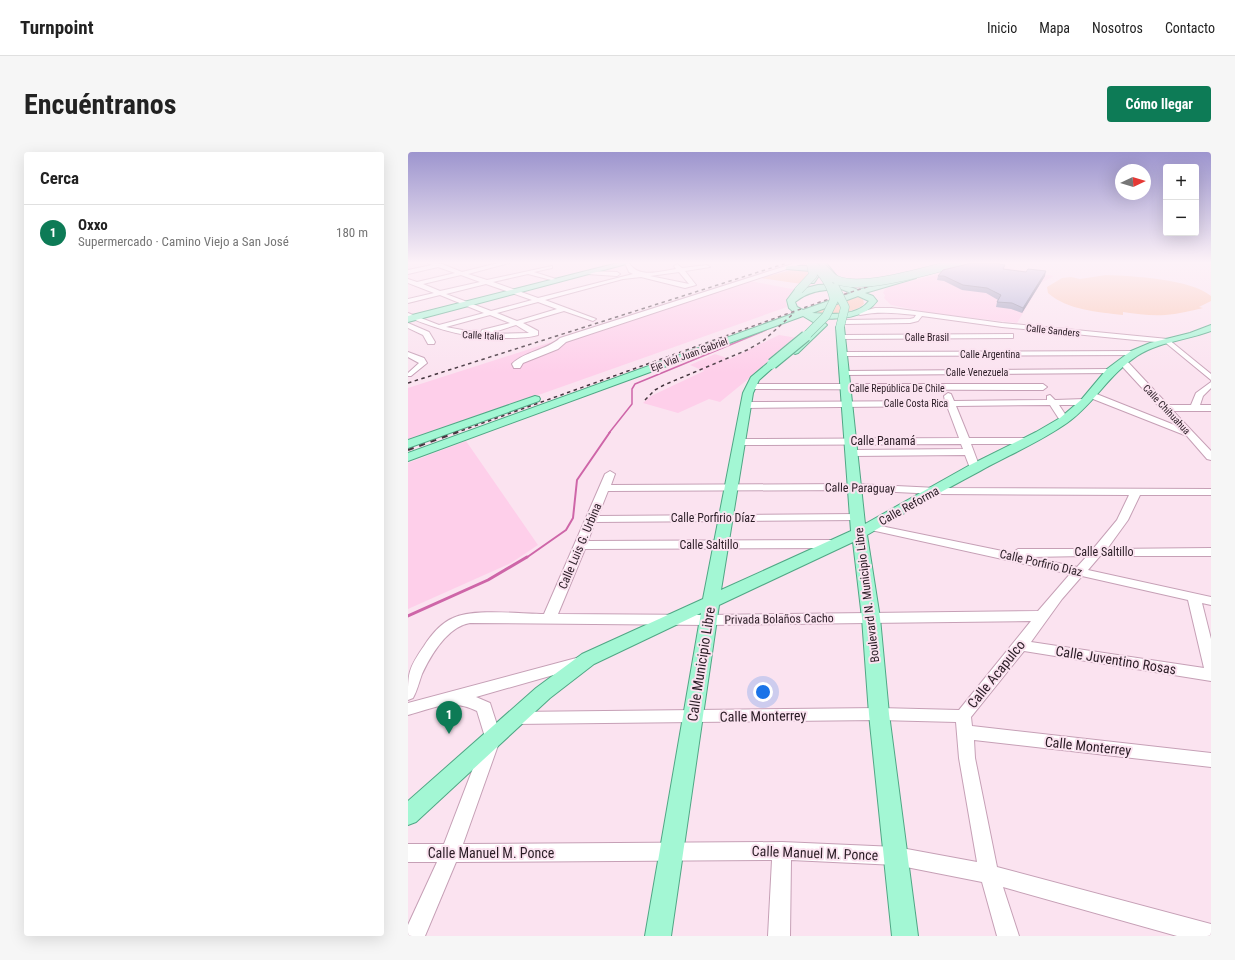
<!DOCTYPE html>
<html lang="es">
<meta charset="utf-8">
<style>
:root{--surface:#fff;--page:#f6f6f6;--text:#222;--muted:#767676;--line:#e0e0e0;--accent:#0d7b56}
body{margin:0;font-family:"Roboto Condensed",sans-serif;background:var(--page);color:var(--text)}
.controls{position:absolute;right:12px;top:12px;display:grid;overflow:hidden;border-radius:4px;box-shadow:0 4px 16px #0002}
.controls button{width:36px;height:36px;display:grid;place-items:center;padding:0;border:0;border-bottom:1px solid var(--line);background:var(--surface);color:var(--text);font:20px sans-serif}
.compass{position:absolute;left:707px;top:12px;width:36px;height:36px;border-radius:50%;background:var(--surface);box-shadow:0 4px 16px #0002;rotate:86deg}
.you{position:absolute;left:355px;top:540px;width:14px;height:14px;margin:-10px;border:3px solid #fff;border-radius:50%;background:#1a73e8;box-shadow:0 0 0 6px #1a73e833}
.badge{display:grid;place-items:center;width:26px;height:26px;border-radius:50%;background:var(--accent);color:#fff;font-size:13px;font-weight:700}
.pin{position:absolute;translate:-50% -33px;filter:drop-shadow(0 1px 2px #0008)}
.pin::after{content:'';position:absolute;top:21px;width:14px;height:12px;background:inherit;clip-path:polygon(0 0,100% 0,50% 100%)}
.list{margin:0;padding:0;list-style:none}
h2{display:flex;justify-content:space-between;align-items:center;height:52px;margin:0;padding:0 16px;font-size:17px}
h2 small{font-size:13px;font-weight:400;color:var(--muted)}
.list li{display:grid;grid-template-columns:26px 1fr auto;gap:12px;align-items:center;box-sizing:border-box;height:56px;padding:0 16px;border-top:1px solid var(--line)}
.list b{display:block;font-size:15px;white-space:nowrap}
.list p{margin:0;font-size:13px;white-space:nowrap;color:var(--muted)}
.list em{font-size:13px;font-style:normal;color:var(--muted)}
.map{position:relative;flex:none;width:803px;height:784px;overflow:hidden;border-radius:4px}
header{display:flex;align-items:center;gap:24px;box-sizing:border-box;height:56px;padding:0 20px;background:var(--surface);border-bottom:1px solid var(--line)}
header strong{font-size:19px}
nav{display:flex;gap:22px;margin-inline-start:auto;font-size:14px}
.intro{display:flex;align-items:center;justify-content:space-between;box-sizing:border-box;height:96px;padding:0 24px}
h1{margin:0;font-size:28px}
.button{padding:10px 18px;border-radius:4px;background:var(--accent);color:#fff;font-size:14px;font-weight:700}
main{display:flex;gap:24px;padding:0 24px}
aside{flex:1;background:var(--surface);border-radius:4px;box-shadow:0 4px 16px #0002}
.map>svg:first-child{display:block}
.built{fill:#fecfea}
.green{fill:#fbcab7}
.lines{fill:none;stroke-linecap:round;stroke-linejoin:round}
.stream-far2{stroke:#ce66a8;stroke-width:1.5}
.stream-far1{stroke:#ce66a8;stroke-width:2}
.stream{stroke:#ce66a8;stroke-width:3}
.minor-casing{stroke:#c6a0b6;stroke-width:2}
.major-casing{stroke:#50a785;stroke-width:2}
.minor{fill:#fff;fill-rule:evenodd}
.major{fill:#a3f7d4;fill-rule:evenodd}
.rail-far1{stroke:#44353e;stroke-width:1.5;stroke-dasharray:3.5 3.5;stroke-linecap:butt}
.rail{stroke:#44353e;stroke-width:2;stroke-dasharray:6 6;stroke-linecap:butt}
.major-bridge-far1-casing{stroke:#50a785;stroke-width:9;stroke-linecap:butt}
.major-bridge-casing{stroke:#50a785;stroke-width:12;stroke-linecap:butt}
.major-bridge-far1{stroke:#a3f7d4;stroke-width:8}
.major-bridge{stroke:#a3f7d4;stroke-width:10}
.wall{fill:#9496b5}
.shaded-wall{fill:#787a94}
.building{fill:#acaed3;stroke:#787a94}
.labels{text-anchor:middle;stroke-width:4;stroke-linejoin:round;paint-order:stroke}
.far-street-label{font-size:10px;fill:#2a1c25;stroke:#fbe3f0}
.street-label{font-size:12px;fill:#2a1c25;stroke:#fbe3f0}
.near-street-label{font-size:14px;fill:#2a1c25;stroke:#fbe3f0}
</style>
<header>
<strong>Turnpoint</strong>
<nav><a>Inicio</a><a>Mapa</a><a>Nosotros</a><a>Contacto</a></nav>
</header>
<div class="intro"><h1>Encuéntranos</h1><a class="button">Cómo llegar</a></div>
<main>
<aside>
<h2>Cerca<small></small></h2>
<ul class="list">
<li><span class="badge">1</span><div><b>Oxxo</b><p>Supermercado · Camino Viejo a San José</p></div><em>180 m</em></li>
</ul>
</aside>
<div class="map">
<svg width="803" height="784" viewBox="0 0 803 784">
<rect width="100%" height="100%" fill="#fbe3f0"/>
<path class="built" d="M576,112L646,124L633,131L609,171L522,161L483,153L476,146L477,143L475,141L477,137L486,133Z
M337,128L389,138L379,147L378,150L379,155L0,289V236Z
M371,183L390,186L312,250L301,247L270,261L235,251L243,244L296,219L282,213L307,202L322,207Z
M58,289L130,393L103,411L0,457V311Z"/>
<path class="green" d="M387,117L404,120L394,132L353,126Z
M698,123C725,124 783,127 803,144V149L791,155L795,156C782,159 770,162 757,163C743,164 729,162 715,160V163C690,160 659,158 640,141L639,135L654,126L663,125L672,127Z
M448,143L455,147L456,152C444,163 420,162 404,160Z"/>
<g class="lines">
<path class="stream-far2" d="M201,281L224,252V237L227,232L358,178"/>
<path class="stream-far1" d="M118,406L158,378L165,366L169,328L202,280"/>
<path class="stream" d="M0,464L80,428L119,405"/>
<defs>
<path id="minor" d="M20,111L34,112L54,120L90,111H101L60,122L79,128L144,114V116L126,120L151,128V130L120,122L85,130L130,146L225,122L221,120L217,111H221C231,127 253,119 268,117L266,114L269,112L274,116L299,113L302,115L277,119L288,133L277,136L233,125L215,127L137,148L188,167L185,169L156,159L115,171L130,179V183C120,186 109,186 99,186C63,187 33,179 0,165V161L31,173L76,161L32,143L0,151V147L26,141L0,131V127L9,130L47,121L30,115L0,122V118L24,113ZM271,120L281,132L242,124ZM53,123L72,130L32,139L15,132ZM78,132L124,148L83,159L38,142ZM130,150L149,157L109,169L89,161ZM82,163L102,171L74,178L73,180L76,182L38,175ZM108,173L121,181L78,182H80Z
M387,111H397L158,190L150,197L115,211L112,216H106L104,212C115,200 139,198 152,186Z
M181,119L209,120L212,122L209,124L179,122Z
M467,156H484L594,171L760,187L803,222V228L758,191L594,175L514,164L510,169L502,171L437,172L434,170L437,168L502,167L506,166L508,163C488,161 471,159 452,163L449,161Z
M0,171L21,180L27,190L26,192H20L15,183L0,176Z
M602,182H605V186L436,187L432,185L436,183Z
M726,199H729V203L438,204L434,202L438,200Z
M0,200L16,206L19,211L3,224H0V221L11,211L0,205Z
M712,208H718L760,253H783L788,241L803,230V236L795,244L792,253H803V259H765L803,299V308L799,307L779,284L680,245V241H686L769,274L712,212Z
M703,217L707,219L706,221L436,223L432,221L436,219Z
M343,232H635L639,235L635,238L340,237L339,235Z
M540,241L543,242L546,249L639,248V244L642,243L647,248L677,247L681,250L677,253H651L661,268L656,271L653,270L642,253L548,254L561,286H619L624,289L619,292H563L572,316L567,319L562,316L557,303L444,304L439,301L444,298L555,297L553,292L332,293L327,290L332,287L551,286L539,254L338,256L334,253L338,250L537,249L536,244Z
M202,319L207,322L203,333L447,332L529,336L803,337V343H732L720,368L699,397L803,396V404H692L680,418L803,445V453L794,451L803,487V529L616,499L563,565L564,574L803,601V615L566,588L567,606L589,715L803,772V784H769L595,735L611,784H589L574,730L488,713L383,708L382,784H360L364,708L48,710L17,784H0V773L29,710H0V692H36L77,585L69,559C43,546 26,556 0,563V551L172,505L177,506L179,510L177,514L68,545L82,551L93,585L55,692L374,690L488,695L569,710L551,606L548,570L471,568L106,572L100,570L98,566L100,562L106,560L471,556L551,558L623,469L300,473L62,471C39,475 23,503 14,522C11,530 9,539 5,546L0,548C0,521 0,517 16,494C23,483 33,471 45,466C65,456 113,462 136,462L197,322ZM447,338L529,342L721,343L709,368L685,397H610L604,401L463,372L457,375L463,378L662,422L630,459L300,463L150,462L177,397L429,396L435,392L429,388L180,389L187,370L450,368L456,365L450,362L190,364L200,339ZM679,404L669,415L621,405ZM674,424L780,448L796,516L623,490L654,447Z"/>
<path id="major" d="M210,111H222L0,170V164Z
M410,111H418L435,132L450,138L504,124L508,126L457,141L465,144L469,149C457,166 431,168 412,166L419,173L390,201L387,202L382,199L410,173L395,164L0,309V301L387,161L381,156L379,148L388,136L394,137L410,133L428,132ZM433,137L443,141L395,158L389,155L387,150C402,138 415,138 433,137ZM450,144L461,149C449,165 421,162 404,161Z
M380,114H397L409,116L412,122L406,131H400L399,129L404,122L403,119L378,117V115Z
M432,172L436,175L457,372L562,313L628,280L652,266L673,248L699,217L723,199L742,191L782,181L803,173V179C779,188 750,190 729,204C701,222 686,252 659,271C632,290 601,303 572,319C534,339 496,361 459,383L472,466L481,562L510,784H484L461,562L454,466L445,390L311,453L263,784H237L293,461L186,512L142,546L8,670L0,673V649L128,536L174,502L295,447L335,241L343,225L361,210L364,209L369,212L351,228L345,241L313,438L443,379L428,175Z
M127,244L131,245L132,247L131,249L0,296V288Z"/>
</defs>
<use href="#minor" class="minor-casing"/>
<use href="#major" class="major-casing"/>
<use href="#minor" class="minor"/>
<use href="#major" class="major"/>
<path class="rail-far1" d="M0,231L379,111
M237,248L247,238L256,233L339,198L355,189L386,161
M47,281L415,149L500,122L544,111"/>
<path class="rail" d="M0,298L50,280"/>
<defs>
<path id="major-bridge-far1" d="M415,116C420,120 423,126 429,128C454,139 522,118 549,111
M427,135L437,155L432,175
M391,138L405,123L403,112
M397,185L418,164L426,148C424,134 415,120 403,112"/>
<path id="major-bridge" d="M364,212L398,184"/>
</defs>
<use href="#major-bridge-far1" class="major-bridge-far1-casing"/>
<use href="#major-bridge" class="major-bridge-casing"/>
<use href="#major-bridge-far1" class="major-bridge-far1"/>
<use href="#major-bridge" class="major-bridge"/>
</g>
<path class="wall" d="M596,118L637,124L614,161L603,157L588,155L589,150L590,148L578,141L554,138L536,129L529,128L530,124Z"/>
<path class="shaded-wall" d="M638,119L637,124L614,161L615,156Z"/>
<path class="building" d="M564,111H585L597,113L595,117L618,120L620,117L638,119L615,156L604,151L589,150L593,143L579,136L555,133L536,124H530L535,118Z"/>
<linearGradient id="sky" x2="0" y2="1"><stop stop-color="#9d95ce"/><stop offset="0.5" stop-color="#fdf2f8"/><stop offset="1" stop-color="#fdf2f8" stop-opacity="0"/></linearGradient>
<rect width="803" height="221" fill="url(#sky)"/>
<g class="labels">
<g class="far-street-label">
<text transform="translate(645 178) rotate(6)" y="4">Calle Sanders</text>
<text transform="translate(75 183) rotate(3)" y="4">Calle Italia</text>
<text x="519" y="189">Calle Brasil</text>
<text transform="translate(281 202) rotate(-20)" y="4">Eje Vial Juan Gabriel</text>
<text x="582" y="206">Calle Argentina</text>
<text x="569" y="224">Calle Venezuela</text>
<text x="489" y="240">Calle República De Chile</text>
<text x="508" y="255">Calle Costa Rica</text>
<text transform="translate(759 257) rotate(47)" y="4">Calle Chihuahua</text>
</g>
<g class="street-label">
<text x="475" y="293">Calle Panamá</text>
<text transform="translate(452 336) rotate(1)" y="4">Calle Paraguay</text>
<text transform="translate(501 354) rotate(-29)" y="4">Calle Reforma</text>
<text x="305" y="370">Calle Porfirio Díaz</text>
<text x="301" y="397">Calle Saltillo</text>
<text transform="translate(172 394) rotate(-67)" y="4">Calle Luis G. Urbina</text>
<text x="696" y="404">Calle Saltillo</text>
<text transform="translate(633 411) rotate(13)" y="4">Calle Porfirio Díaz</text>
<text transform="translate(459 443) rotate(-97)" y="4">Boulevard N. Municipio Libre</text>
<text transform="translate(371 467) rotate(-1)" y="4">Privada Bolaños Cacho</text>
</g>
<g class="near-street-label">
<text transform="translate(708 508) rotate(9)" y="5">Calle Juventino Rosas</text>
<text transform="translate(293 512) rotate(-81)" y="5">Calle Municipio Libre</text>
<text transform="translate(588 522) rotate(-51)" y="5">Calle Acapulco</text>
<text transform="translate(355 564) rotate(-1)" y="5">Calle Monterrey</text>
<text transform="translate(680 594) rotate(6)" y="5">Calle Monterrey</text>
<text x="83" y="706">Calle Manuel M. Ponce</text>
<text transform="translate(407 701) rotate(2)" y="5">Calle Manuel M. Ponce</text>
</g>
</g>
</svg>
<div class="controls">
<button>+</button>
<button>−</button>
</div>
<svg class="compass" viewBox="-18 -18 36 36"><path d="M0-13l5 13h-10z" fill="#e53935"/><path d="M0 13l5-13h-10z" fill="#767676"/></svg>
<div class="you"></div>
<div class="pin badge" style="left:41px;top:582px">1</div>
</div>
</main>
